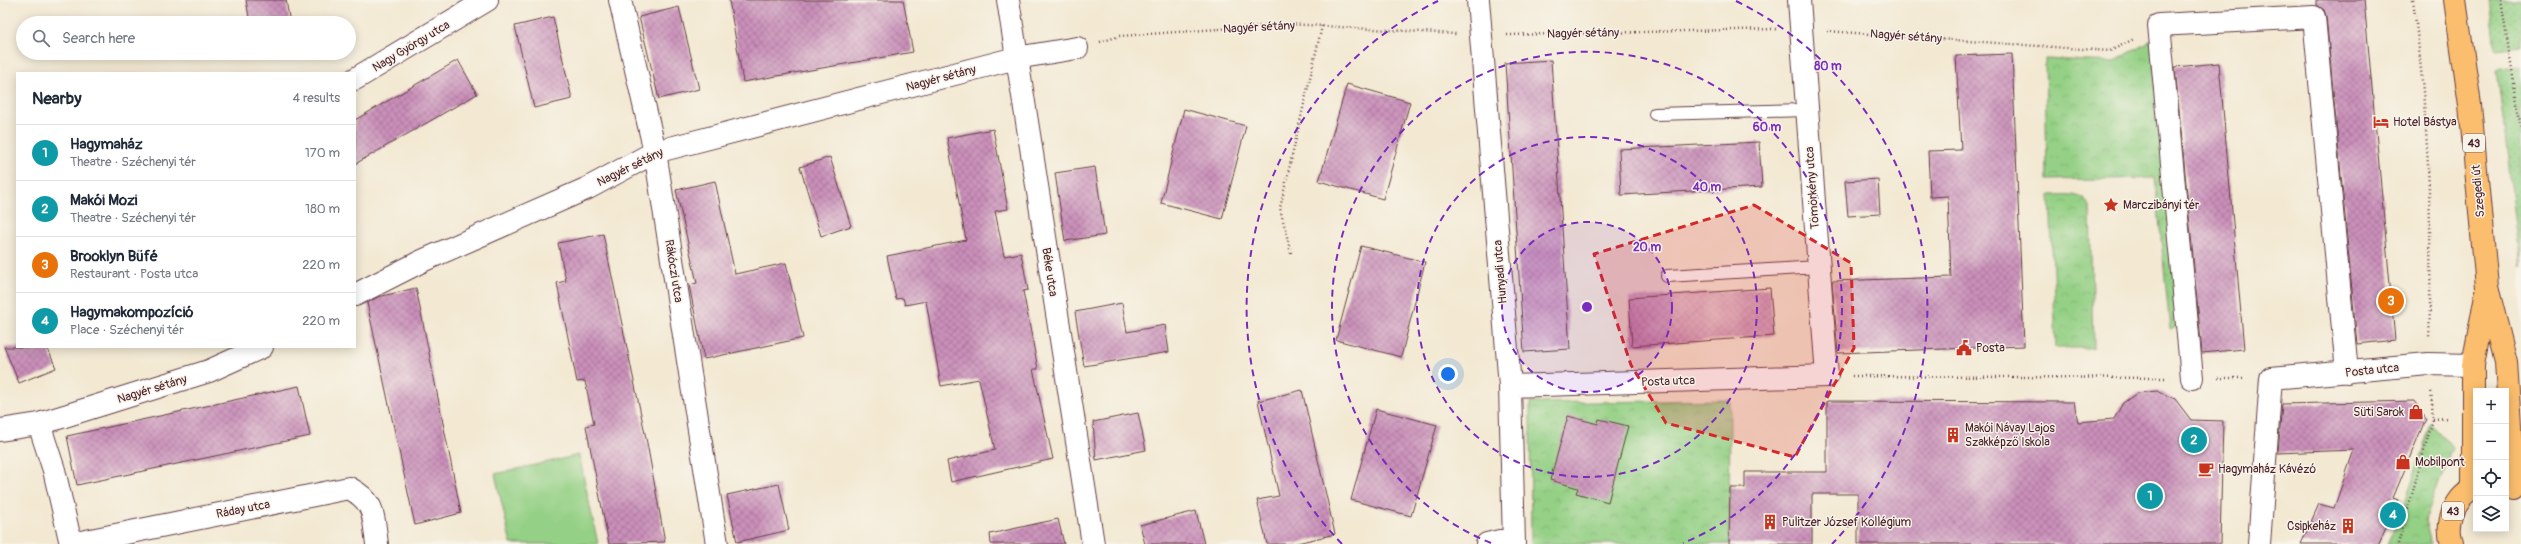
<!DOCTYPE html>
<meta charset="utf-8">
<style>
:root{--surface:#fff;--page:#f6f6f7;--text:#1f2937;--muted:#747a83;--line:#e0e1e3;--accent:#c8321e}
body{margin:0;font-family:Pangolin,sans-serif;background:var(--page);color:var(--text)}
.controls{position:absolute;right:12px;bottom:12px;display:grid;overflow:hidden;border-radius:0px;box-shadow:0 2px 10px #0003}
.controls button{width:36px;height:36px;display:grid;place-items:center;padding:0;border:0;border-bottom:1px solid var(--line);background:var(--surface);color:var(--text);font:20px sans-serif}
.you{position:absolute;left:1448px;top:374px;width:14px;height:14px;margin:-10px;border:3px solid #fff;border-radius:50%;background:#1a73e8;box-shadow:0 0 0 6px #1a73e833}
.badge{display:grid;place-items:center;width:26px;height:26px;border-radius:50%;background:var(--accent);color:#fff;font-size:13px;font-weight:700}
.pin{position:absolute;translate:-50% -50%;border:2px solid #fff;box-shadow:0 1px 4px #0006}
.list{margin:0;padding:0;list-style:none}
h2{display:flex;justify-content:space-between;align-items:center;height:52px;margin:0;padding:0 16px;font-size:17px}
h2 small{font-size:13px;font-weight:400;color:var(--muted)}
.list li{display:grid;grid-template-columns:26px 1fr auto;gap:12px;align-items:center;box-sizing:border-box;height:56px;padding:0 16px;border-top:1px solid var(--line)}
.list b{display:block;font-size:15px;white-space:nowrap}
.list p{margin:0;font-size:13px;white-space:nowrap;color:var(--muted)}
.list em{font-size:13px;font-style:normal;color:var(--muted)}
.icon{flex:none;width:22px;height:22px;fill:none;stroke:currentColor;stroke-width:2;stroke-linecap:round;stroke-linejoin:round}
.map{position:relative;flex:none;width:2521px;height:544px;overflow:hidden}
.search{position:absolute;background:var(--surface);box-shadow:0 2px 10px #0003;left:16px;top:16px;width:340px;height:44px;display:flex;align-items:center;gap:10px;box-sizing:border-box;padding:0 14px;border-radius:22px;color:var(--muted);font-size:15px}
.panel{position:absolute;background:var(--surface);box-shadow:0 2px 10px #0003;left:16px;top:72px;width:340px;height:276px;border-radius:0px}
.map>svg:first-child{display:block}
.grass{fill:url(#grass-dots);stroke:#6f7858}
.park{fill:url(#park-crowns);stroke:#6f7858}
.pitch{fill:#94d085;stroke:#6f7858}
.building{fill:url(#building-cross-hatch)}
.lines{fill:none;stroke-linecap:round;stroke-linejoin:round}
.lane-casing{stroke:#633d44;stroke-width:14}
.street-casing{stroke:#633d44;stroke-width:24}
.primary-casing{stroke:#633d44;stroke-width:24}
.path{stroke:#633d44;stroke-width:2.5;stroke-dasharray:1 3;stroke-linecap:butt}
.lane{stroke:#fff;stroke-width:12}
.street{stroke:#fff;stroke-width:22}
.primary{stroke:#fbbe6e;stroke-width:22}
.marked{fill:#d62828;fill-opacity:0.2;stroke:#d62828;stroke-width:3;stroke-dasharray:8 5;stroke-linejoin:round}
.ring{fill:none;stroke:#7b2cbf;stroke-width:2;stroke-dasharray:7 5}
.labels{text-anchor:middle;stroke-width:3;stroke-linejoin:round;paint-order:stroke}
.shield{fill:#f7f3e8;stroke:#7e5f64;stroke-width:1}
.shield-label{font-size:11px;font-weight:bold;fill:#4a1f2b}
.street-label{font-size:12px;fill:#4a1f2b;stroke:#f7f3e8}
.poi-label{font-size:12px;fill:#4a1f2b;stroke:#f7f3e8;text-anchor:start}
.centre{fill:#7b2cbf;stroke:#f7f3e8;stroke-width:2}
.ring-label{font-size:12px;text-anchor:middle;font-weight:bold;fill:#7b2cbf;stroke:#f7f3e8;stroke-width:3;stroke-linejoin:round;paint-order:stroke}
</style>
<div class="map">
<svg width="2521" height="544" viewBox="0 0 2521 544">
<defs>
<pattern id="grass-dots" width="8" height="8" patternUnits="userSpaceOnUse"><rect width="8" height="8" fill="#94d085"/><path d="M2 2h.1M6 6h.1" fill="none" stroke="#81b273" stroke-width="1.8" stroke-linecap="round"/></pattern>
<pattern id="park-crowns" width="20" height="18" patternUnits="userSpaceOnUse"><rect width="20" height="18" fill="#94d085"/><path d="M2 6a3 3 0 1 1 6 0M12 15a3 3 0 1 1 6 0" fill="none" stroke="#81b273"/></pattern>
<pattern id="building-cross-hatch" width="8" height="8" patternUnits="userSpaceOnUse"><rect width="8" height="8" fill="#ca90ba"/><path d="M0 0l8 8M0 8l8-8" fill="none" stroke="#a67597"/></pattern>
</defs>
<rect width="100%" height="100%" fill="#f7f3e8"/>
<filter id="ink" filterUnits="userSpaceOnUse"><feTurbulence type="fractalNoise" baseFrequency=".025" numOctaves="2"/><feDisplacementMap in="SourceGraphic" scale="8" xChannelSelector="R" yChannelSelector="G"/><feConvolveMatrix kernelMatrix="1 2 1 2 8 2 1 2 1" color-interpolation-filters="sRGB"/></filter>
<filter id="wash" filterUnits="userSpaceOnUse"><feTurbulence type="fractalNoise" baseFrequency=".012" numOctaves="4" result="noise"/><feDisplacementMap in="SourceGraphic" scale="16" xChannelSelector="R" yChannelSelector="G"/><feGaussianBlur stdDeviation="0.9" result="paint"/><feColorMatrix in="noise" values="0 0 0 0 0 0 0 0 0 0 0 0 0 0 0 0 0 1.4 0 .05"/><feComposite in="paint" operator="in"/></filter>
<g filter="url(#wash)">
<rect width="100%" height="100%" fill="#f3e9d3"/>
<path class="grass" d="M2489,0H2521V46L2495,49Z
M2521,66V267L2497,70Z"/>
<path class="park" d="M2151,40L2181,326L2170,329L2155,178L2047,180L2045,59L2114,62Z
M2050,195C2065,195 2082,191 2090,207L2093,348H2056Z
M1730,400L1729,544H1531L1530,403Z
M2431,423L2452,448L2425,520L2431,544H2387L2405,503Z"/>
<path class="pitch" d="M579,455L598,544H511L495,474Z"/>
<g id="blocks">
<path class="building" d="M246,0H286L290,23H250Z
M729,0H903L913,52L743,82Z
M2317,0H2364L2395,340L2357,344L2326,16L2324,10L2317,5Z
M679,7L699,89L659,99L639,17Z
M553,17L572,99L534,108L515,26Z
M256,53H287L257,59Z
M2012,54L2024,346L1838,353L1832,281L1951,277L1948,196L1930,197L1928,151L1961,150L1956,56Z
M458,60L477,94L355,164V120Z
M1551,60L1570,349L1524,352L1505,63Z
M2219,63L2244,349L2202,353L2175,67Z
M1347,84L1410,102L1383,199L1319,181Z
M1184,109L1246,126L1222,219L1161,203Z
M993,129L1008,209L995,211L1004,256L1021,253L1028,290L1023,291L1038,369H1033L1053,459L951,482L947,461L995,450L979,379L941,386L926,301L905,305L903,298L896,299L887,256L966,240L947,138Z
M1759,142L1762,187L1621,195L1619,149Z
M830,157L851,226L821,236L800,167Z
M1095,167L1105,235L1065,241L1055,173Z
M1878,179L1880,214L1848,216L1845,181Z
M715,181L735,274L786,263L803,338L704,359L689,285L697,283L676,190Z
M603,234L647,443L665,542L609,544L586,426L594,424L585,381L577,382L557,283L566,281L558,243Z
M1361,246L1425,262L1401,357L1336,340Z
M416,288L461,513L415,525L367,303L378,297Z
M1770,288L1774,336L1632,346L1629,298Z
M1122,303L1127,332L1165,325L1169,352L1084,366L1075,312Z
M4,347H47L56,368L19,383Z
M299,386L310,436L77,485L67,436Z
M1302,390L1335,534L1293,544H1267L1257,500L1279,496L1258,401Z
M2157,391L2175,399L2191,420L2223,421L2220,544H1858V494H1812V544H1729L1730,488H1745V472H1827V401L2074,402L2078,422L2114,419L2123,403L2137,393Z
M2414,401L2426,418L2393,498L2398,500L2379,544H2301L2319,504L2334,508L2354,450L2278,453L2282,404Z
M1376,409L1437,425L1411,516L1351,500Z
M1138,413L1146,450L1096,460L1093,422Z
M1568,416L1598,424L1599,419L1628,426L1608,502L1576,493L1578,488L1550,480Z
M779,484L789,530L737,542L727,495Z
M1196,511L1204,544H1145L1140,525Z
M1058,519L1064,544H991L990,534Z"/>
</g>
</g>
<g filter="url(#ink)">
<use href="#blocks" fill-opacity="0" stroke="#633d44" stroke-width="1"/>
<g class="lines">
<defs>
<path id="lane" d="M1655,114L1806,110
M1667,276L1818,267"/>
<path id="street" d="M620,0L655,152L717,544
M1008,0L1093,544
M1478,0L1510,386L1514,544
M355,79L487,0
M355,295L422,261L588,188L655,152L1016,58L1077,48
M2192,378L2159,25L2314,17L2347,372
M1510,386L1827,376L1799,0
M39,424L209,371L262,347
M0,430L39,424L54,470L71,544
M71,544L349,488C376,502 373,516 377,544
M1487,544L1513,538
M2259,544L2271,378L2428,364L2473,365"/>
<path id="primary" d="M2455,0L2470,105L2487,287L2506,362L2514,488
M2473,489V365L2486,295
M2452,544C2445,523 2455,496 2476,488"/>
</defs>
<use href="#lane" class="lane-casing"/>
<use href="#street" class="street-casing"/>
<use href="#primary" class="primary-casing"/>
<path class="path" d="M2413,0C2428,112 2433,226 2429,339
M2501,0L2521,128
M1827,31L2110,51L2134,39
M1507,35L1776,29
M1100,42L1120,36L1289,24L1456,34
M1291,253L1280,208L1322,26
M1852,376L2167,378
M2218,378H2245
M2433,419L2447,418
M2398,544L2433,419L2431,389"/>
<use href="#lane" class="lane"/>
<use href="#street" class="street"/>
<use href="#primary" class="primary"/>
</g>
</g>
<path class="marked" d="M1754,205L1851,263L1854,348L1795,457L1666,423L1631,365L1594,254Z"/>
<circle cx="1587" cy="307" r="85" fill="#7b2cbf" fill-opacity=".12"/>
<g class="ring">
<circle cx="1587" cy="307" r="85"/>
<circle cx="1587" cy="307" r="170"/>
<path d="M1491 543A255 255 0 1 1 1683 543"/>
<path d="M1342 544A341 341 0 0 1 1438 1M1736 1A341 341 0 0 1 1832 544"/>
</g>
<defs>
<symbol id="hotel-bare" viewBox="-9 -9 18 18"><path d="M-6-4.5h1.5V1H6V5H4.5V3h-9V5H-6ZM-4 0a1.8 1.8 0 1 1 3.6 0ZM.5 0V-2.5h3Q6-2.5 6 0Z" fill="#c8321e" stroke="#f7f3e8" stroke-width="2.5" paint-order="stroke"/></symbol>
<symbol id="sight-bare" viewBox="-9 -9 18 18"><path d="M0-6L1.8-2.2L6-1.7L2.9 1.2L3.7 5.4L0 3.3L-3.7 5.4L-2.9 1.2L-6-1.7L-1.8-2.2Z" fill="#c8321e" stroke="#f7f3e8" stroke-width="2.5" paint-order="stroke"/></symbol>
<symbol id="civic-bare" viewBox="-9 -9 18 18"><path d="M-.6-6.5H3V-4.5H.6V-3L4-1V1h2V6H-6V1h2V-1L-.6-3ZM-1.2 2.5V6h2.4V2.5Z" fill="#c8321e" stroke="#f7f3e8" stroke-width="2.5" paint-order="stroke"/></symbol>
<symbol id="shop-bare" viewBox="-9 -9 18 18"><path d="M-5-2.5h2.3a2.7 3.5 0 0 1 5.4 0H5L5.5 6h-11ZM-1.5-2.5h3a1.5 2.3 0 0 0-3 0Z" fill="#c8321e" stroke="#f7f3e8" stroke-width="2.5" paint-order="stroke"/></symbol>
<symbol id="building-bare" viewBox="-9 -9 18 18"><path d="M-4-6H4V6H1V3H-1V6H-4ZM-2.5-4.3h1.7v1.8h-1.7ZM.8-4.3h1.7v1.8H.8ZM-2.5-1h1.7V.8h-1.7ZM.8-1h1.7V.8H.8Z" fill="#c8321e" stroke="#f7f3e8" stroke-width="2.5" paint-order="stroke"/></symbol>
<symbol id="cafe-bare" viewBox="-9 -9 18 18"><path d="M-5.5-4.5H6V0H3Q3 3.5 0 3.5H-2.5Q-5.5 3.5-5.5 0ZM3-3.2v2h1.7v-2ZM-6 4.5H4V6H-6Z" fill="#c8321e" stroke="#f7f3e8" stroke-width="2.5" paint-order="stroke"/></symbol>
</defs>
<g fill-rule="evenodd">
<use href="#hotel-bare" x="2370" y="111" width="22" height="22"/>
<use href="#sight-bare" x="2100" y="194" width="22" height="22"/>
<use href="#civic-bare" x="1953" y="337" width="22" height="22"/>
<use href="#shop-bare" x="2405" y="401" width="22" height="22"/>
<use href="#building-bare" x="1942" y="424" width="22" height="22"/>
<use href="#shop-bare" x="2392" y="451" width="22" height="22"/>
<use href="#cafe-bare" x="2195" y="458" width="22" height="22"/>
<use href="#building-bare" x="1759" y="511" width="22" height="22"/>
<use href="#building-bare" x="2337" y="515" width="22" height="22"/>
</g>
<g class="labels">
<g class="shield">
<rect x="2463" y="134" width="22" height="18" rx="3"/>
<rect x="2442" y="502" width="22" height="18" rx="3"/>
</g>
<g class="shield-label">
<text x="2474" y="147">43</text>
<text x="2453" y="515">43</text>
</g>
<g class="street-label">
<text transform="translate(1259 27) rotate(-3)" y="4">Nagyér sétány</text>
<text transform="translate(1583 33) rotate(-1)" y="4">Nagyér sétány</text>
<text transform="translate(1906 36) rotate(4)" y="4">Nagyér sétány</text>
<text transform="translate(411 46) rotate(-31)" y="4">Nagy György utca</text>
<text transform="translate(941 78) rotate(-15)" y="4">Nagyér sétány</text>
<text transform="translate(630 167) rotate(-26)" y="4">Nagyér sétány</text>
<text transform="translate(1812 188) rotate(-94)" y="4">Tömörkény utca</text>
<text transform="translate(2478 191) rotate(-95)" y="4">Szegedi út</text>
<text transform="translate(674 271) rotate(81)" y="4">Rákóczi utca</text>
<text transform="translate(1050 272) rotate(81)" y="4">Béke utca</text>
<text transform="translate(1500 272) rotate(-95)" y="4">Hunyadi utca</text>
<text transform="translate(2372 370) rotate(-6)" y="4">Posta utca</text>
<text transform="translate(1668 381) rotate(-2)" y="4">Posta utca</text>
<text transform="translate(152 389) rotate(-17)" y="4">Nagyér sétány</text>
<text transform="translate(243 509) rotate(-11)" y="4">Ráday utca</text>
</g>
<g class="poi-label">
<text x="2393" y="126">Hotel Bástya</text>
<text x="2123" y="209">Marczibányi tér</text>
<text x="1976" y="352">Posta</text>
<text x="2404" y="416" text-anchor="end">Süti Sarok</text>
<text x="1965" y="432">Makói Návay Lajos<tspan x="1965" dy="14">Szakképző Iskola</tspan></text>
<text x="2415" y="466">Mobilpont</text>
<text x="2218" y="473">Hagymaház Kávézó</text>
<text x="1782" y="526">Pulitzer József Kollégium</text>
<text x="2336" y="530" text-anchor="end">Csipkeház</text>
</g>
</g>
<circle cx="1587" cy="307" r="6" class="centre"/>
<g class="ring-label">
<text x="1828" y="70">80 m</text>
<text x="1767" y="131">60 m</text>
<text x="1707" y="191">40 m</text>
<text x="1647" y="251">20 m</text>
</g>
</svg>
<div class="controls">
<button>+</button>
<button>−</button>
<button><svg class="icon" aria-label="locate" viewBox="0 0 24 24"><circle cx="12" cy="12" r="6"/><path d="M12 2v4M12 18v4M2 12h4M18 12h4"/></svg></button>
<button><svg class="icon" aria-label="layers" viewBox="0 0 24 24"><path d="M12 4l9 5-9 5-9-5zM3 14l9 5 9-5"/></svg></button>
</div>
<div class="you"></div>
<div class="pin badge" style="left:2150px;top:496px;background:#0f9aa8">1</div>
<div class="pin badge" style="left:2194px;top:440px;background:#0f9aa8">2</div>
<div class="pin badge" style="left:2391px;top:301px;background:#e8710a">3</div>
<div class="pin badge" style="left:2393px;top:515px;background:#0f9aa8">4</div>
<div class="search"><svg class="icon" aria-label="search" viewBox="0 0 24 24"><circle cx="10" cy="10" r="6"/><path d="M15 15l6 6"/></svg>Search here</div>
<section class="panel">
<h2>Nearby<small>4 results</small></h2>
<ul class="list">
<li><span class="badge" style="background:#0f9aa8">1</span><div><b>Hagymaház</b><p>Theatre · Széchenyi tér</p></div><em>170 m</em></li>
<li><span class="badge" style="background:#0f9aa8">2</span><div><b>Makói Mozi</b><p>Theatre · Széchenyi tér</p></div><em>180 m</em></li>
<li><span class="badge" style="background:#e8710a">3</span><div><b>Brooklyn Büfé</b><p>Restaurant · Posta utca</p></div><em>220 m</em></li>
<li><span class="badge" style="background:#0f9aa8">4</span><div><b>Hagymakompozíció</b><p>Place · Széchenyi tér</p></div><em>220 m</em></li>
</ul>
</section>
</div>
